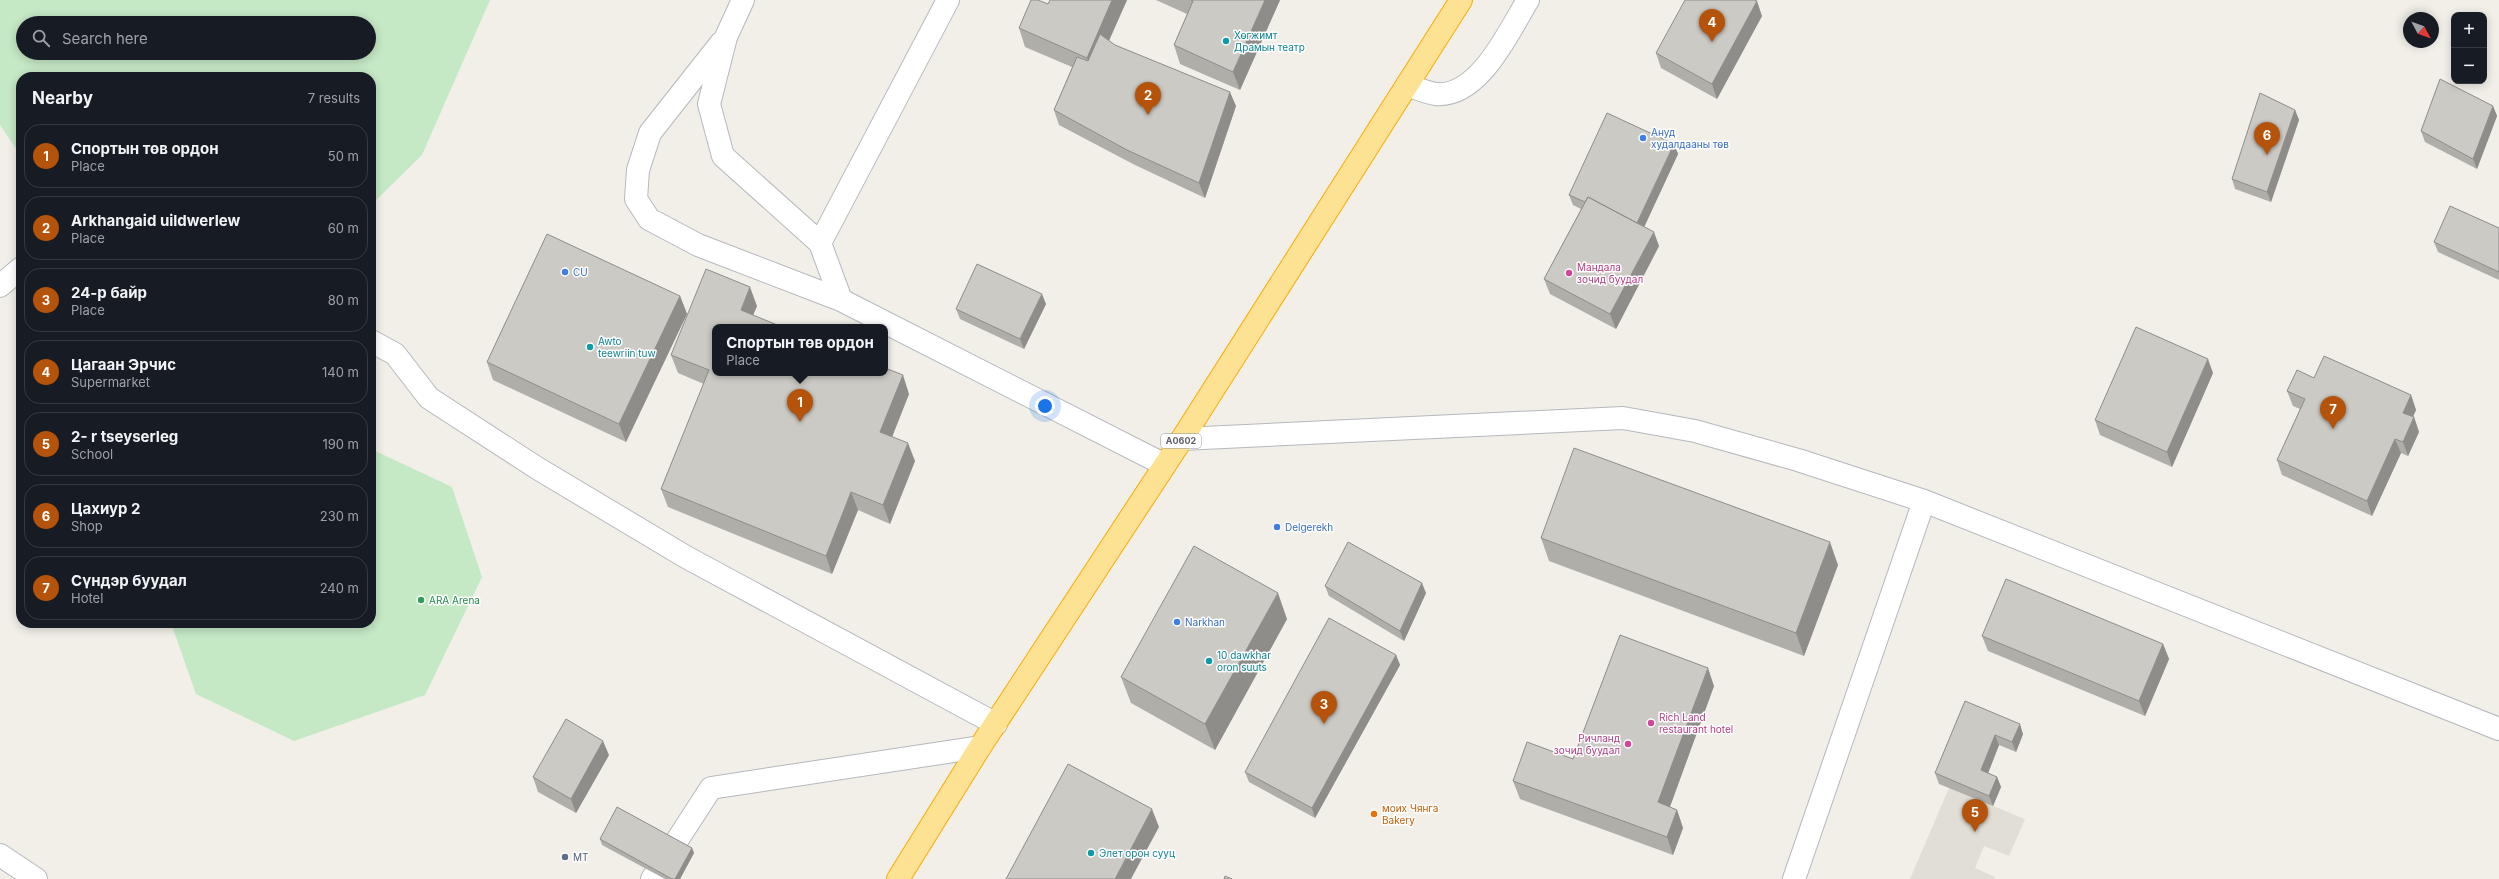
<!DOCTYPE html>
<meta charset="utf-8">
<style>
:root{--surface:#171b24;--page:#20242c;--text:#f1f3f6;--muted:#9ea1a6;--line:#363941;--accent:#b45309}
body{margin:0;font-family:Inter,sans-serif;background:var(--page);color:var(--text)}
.controls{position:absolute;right:12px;top:12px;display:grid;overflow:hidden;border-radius:8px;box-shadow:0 2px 10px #0003}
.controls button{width:36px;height:36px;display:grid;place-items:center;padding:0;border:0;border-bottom:1px solid var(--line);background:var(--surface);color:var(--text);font:20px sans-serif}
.compass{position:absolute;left:2403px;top:12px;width:36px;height:36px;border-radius:50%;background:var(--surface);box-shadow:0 2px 10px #0003;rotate:131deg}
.you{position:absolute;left:1045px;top:406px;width:14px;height:14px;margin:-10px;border:3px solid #fff;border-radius:50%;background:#1a73e8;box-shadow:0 0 0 6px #1a73e833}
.badge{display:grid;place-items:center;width:26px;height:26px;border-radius:50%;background:var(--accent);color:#fff;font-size:13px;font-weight:700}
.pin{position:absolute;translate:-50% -33px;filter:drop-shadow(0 1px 2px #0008)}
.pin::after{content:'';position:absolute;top:21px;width:14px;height:12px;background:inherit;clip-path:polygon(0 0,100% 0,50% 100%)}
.popup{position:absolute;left:712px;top:324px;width:176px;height:52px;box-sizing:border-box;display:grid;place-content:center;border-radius:8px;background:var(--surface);filter:drop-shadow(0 1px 3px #0005);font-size:13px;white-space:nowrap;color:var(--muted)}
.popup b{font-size:15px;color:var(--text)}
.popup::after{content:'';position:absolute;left:50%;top:100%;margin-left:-8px;border:8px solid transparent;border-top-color:var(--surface)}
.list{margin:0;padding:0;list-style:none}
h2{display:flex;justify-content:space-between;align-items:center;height:52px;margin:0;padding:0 16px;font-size:17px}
h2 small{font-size:13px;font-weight:400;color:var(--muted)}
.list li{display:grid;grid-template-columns:26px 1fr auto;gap:12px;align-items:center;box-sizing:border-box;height:64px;margin:0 8px 8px;padding:0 8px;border:1px solid var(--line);border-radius:16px}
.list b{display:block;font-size:15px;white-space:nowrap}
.list p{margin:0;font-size:13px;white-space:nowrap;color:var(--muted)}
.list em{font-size:13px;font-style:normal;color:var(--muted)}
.icon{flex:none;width:22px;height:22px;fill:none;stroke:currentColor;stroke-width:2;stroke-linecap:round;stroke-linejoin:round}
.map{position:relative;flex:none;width:2499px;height:879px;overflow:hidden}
.search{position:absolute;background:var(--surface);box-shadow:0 2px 10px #0003;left:16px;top:16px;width:360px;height:44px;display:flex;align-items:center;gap:10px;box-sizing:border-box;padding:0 14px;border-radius:22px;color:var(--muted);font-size:15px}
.panel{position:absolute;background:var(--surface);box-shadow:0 2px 10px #0003;left:16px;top:72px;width:360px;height:556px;border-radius:16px}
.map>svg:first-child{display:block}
.education{fill:#e1ded6}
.garden{fill:#c5e8c5;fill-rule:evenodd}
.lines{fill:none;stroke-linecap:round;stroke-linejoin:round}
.minor-casing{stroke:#b5b8bc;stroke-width:24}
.highway-casing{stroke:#f9ab00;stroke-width:24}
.minor{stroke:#fff;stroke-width:22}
.highway{stroke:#fde293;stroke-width:22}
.wall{fill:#afaea9}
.shaded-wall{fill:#8f8d8a}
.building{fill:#cccac5;stroke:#8f8d8a}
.culture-dot{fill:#0f9aa8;stroke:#fff;stroke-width:1.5}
.shop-dot{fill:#3f7fe0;stroke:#fff;stroke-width:1.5}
.hotel-dot{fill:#d1479c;stroke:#fff;stroke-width:1.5}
.leisure-dot{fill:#2e9e5b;stroke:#fff;stroke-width:1.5}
.food-dot{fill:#e8710a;stroke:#fff;stroke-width:1.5}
.service-dot{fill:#5c6f8a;stroke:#fff;stroke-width:1.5}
.labels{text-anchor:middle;stroke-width:3;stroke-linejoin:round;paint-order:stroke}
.shield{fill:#fff;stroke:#8f9295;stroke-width:1}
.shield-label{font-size:9px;font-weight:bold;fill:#5f6368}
.culture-label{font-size:10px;fill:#0d838f;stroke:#fff;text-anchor:start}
.shop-label{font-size:10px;fill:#366cbe;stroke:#fff;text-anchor:start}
.hotel-label{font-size:10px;fill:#b23c85;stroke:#fff;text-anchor:start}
.leisure-label{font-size:10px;fill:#27864d;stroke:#fff;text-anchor:start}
.food-label{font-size:10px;fill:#c56008;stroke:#fff;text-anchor:start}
.service-label{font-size:10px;fill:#4e5e75;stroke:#fff;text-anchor:start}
</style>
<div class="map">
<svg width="2499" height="879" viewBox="0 0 2499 879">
<rect width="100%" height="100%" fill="#f1efe8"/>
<path class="education" d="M1949,788L2025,819L2009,856L1984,846L1975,868L1995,877L1994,879H1910Z"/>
<path class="garden" d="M0,0H490L422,155L371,205V77H21V156L0,125ZM23,23H369V53H23Z
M371,449L452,487L482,577L425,695L294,741L196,694L171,623H371Z"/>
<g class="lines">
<defs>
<path id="minor" d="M743,0L726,37L709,104L723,156L820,243L841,300L1165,465
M721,43L650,133L638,170L636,199L649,219L698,245L841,300
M1407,85C1416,88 1427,93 1436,94C1479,98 1509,31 1528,0
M820,243L948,0
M0,286L21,268
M371,341L395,354L429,398L537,468L686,557L996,724
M1182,439L1623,418L1695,431L1798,460L1924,501L2499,729
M0,855L36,879
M652,879L711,788L980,747
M1794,879L1924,501"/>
<path id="highway" d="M898,879L980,747L1182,439L1461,0"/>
</defs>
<use href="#minor" class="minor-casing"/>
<use href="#highway" class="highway-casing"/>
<use href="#minor" class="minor"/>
<use href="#highway" class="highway"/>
</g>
<path class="wall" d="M1050,0H1127L1109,41L1115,45L1236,106L1205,198L1133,164L1059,125L1054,110L1072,67L1025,47L1019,28L1048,4Z
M1156,0H1280L1240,90L1180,64L1174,45L1187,14Z
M1762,16L1717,99L1661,68L1656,53Z
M2493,106L2497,116L2477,169L2425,142L2421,131Z
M2295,110L2299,120L2271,202L2235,189L2232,179Z
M1674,144L1678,154L1644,227L1659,246L1616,329L1550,294L1544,279L1581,209L1573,205L1569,195Z
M2499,228V280L2438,252L2434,242Z
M680,296L687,314L626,442L493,380L487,362Z
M1046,304L1024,349L960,319L956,309Z
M757,306L753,315L909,394L892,436L915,461L890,524L858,510L832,574L668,507L661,489L704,384L678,373L671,355Z
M2213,373L2172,467L2100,435L2095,420Z
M2314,378L2411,395L2416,410L2413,417H2414L2419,432L2408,456L2401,453L2372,516L2282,475L2277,460L2300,409L2293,406L2287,391Z
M1541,538L1838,565L1804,656L1549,561Z
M1325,586L1426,593L1404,641L1329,596Z
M1287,619L1215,750L1131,703L1121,677Z
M1982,636L2163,644L2169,659L2145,716L1988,651Z
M1396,655L1400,665L1315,818L1249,782L1245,772Z
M1714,686L1670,807L1677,810L1683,828L1673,855L1520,799L1513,781L1573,759Z
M1965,701L2023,734L2016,752L1999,745L1988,773L1997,777L2001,787L1993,806L1939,784L1935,773Z
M609,755L576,813L538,792L533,777Z
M600,839L692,848L694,853L680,879H665L602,845Z"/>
<path class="shaded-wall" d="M1112,0H1127L1093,76L1087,58Z
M1265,0H1280L1240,90L1233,72Z
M1757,1L1762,16L1717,99L1712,84Z
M1230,92L1236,106L1205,198L1199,183Z
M2493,106L2497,116L2477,169L2473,159Z
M2295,110L2299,120L2271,202L2267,192Z
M1674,144L1678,154L1640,236L1636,226Z
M1654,232L1659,246L1616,329L1610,314Z
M750,287L757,306L748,327L741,310Z
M1042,294L1046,304L1024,349L1020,339Z
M680,296L687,314L626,442L619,424Z
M2208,359L2213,373L2172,467L2167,452Z
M903,375L909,394L887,450L880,432Z
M2411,395L2416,410L2408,427L2403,413Z
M2414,417L2419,432L2408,456L2403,442Z
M2395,439L2401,453L2372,516L2367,501Z
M908,443L915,461L890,524L883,505Z
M851,492L858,510L832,574L826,556Z
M1830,542L1838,565L1804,656L1796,633Z
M1422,583L1426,593L1404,641L1400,631Z
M1278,593L1287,619L1215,750L1205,724Z
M2163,644L2169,659L2145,716L2139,701Z
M1396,655L1400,665L1315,818L1312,808Z
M1708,668L1714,686L1665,820L1658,802Z
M2020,724L2023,734L2016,752L2012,742Z
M1995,735L1999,745L1985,781L1981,770Z
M603,741L609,755L576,813L571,799Z
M1997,777L2001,787L1993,806L1989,796Z
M1152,809L1159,827L1131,879H1115Z
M1677,810L1683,828L1673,855L1667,837Z
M692,848L694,853L680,879H675Z"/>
<path class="building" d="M1031,0H1038L1048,4L1050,0H1112L1087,58L1019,28Z
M1191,0H1265L1233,72L1174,45L1193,1Z
M1685,0H1754L1757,1L1712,84L1656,53Z
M1100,34L1115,45L1230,92L1199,183L1127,150L1054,110L1077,57L1088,61Z
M2440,79L2493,106L2473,159L2421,131Z
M2260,93L2295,110L2267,192L2232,179Z
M1607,113L1674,144L1637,223L1588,197L1585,202L1569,195Z
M1588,197L1654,232L1610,314L1544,279Z
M2450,206L2499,228V272L2434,242Z
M547,234L680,296L619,424L487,362Z
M977,264L1042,294L1020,339L956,309Z
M706,269L750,287L741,310L782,327H715V373H885V368L903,375L880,432L908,443L883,505L851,492L826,556L661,489L709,370L671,355Z
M2136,327L2208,359L2167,452L2095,420Z
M2324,356L2411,395L2403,413L2414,417L2403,442L2395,439L2367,501L2277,460L2305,399L2287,391L2297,370L2314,378Z
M1574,448L1830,542L1796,633L1541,538Z
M1348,542L1422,583L1400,631L1325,586Z
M1194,546L1278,593L1205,724L1121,677Z
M2006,579L2163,644L2139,701L1982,636Z
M1329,618L1396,655L1312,808L1245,772Z
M1620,635L1708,668L1658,802L1677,810L1667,837L1513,781L1527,742L1573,759Z
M1965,701L2020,724L2012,742L1995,735L1981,770L1997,777L1989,796L1935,773Z
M566,719L603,741L571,799L533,777Z
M1068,764L1152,809L1115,879H1006Z
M617,807L692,848L675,879H672L600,839Z
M1225,876L1232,879H1224Z"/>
<g class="culture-dot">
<circle cx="1226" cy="41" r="4"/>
<circle cx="590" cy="347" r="4"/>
<circle cx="1209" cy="661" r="4"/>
<circle cx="1091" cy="853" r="4"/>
</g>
<g class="shop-dot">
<circle cx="1643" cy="138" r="4"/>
<circle cx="565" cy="272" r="4"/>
<circle cx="1277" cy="527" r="4"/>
<circle cx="1177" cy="622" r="4"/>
</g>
<g class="hotel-dot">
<circle cx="1569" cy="273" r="4"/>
<circle cx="1651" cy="723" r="4"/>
<circle cx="1628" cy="744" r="4"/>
</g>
<circle class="leisure-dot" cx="421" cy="600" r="4"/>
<circle class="food-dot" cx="1374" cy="814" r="4"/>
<circle class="service-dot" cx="565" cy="857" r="4"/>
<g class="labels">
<rect class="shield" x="1161" y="434" width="40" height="14" rx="3"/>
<g class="shield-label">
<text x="1181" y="444">A0602</text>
</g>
<g class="culture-label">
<text x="1234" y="39">Хөгжимт<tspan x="1234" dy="12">Драмын театр</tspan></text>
<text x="598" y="345">Awto<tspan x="598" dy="12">teewriin tuw</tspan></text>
<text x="1217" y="659">10 dawkhar<tspan x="1217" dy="12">oron suuts</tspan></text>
<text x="1099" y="857">Элет орон сууц</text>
</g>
<g class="shop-label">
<text x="1651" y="136">Ануд<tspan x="1651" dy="12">худалдааны төв</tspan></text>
<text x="573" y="276">CU</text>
<text x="1285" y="531">Delgerekh</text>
<text x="1185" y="626">Narkhan</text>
</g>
<g class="hotel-label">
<text x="1577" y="271">Мандала<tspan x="1577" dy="12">зочид буудал</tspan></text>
<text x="1659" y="721">Rich Land<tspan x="1659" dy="12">restaurant hotel</tspan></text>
<text x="1620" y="742" text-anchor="end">Ричланд<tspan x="1620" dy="12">зочид буудал</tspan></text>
</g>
<g class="leisure-label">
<text x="429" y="604">ARA Arena</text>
</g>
<g class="food-label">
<text x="1382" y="812">моих Чянга<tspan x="1382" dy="12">Bakery</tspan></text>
</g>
<g class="service-label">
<text x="573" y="861">MT</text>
</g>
</g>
</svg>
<div class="controls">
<button>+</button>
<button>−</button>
</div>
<svg class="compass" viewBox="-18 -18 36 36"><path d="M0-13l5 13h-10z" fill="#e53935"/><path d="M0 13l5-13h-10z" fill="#9ea1a6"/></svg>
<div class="you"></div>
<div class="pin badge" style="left:800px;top:422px">1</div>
<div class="popup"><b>Спортын төв ордон</b>Place</div>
<div class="pin badge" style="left:1148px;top:115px">2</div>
<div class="pin badge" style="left:1324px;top:724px">3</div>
<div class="pin badge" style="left:1712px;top:42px">4</div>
<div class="pin badge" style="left:1975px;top:832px">5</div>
<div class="pin badge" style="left:2267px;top:155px">6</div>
<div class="pin badge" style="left:2333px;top:429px">7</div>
<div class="search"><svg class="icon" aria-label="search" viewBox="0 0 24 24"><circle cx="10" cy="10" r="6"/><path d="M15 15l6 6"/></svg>Search here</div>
<section class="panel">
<h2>Nearby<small>7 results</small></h2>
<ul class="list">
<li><span class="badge">1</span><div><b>Спортын төв ордон</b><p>Place</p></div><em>50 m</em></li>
<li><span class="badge">2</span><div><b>Arkhangaid uildwerlew</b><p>Place</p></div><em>60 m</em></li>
<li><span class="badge">3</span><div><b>24-р байр</b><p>Place</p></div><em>80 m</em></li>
<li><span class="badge">4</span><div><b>Цагаан Эрчис</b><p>Supermarket</p></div><em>140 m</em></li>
<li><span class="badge">5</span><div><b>2- r tseyserleg</b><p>School</p></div><em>190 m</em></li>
<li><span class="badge">6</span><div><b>Цахиур 2</b><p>Shop</p></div><em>230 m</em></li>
<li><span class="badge">7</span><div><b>Сүндэр буудал</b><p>Hotel</p></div><em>240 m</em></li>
</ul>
</section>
</div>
